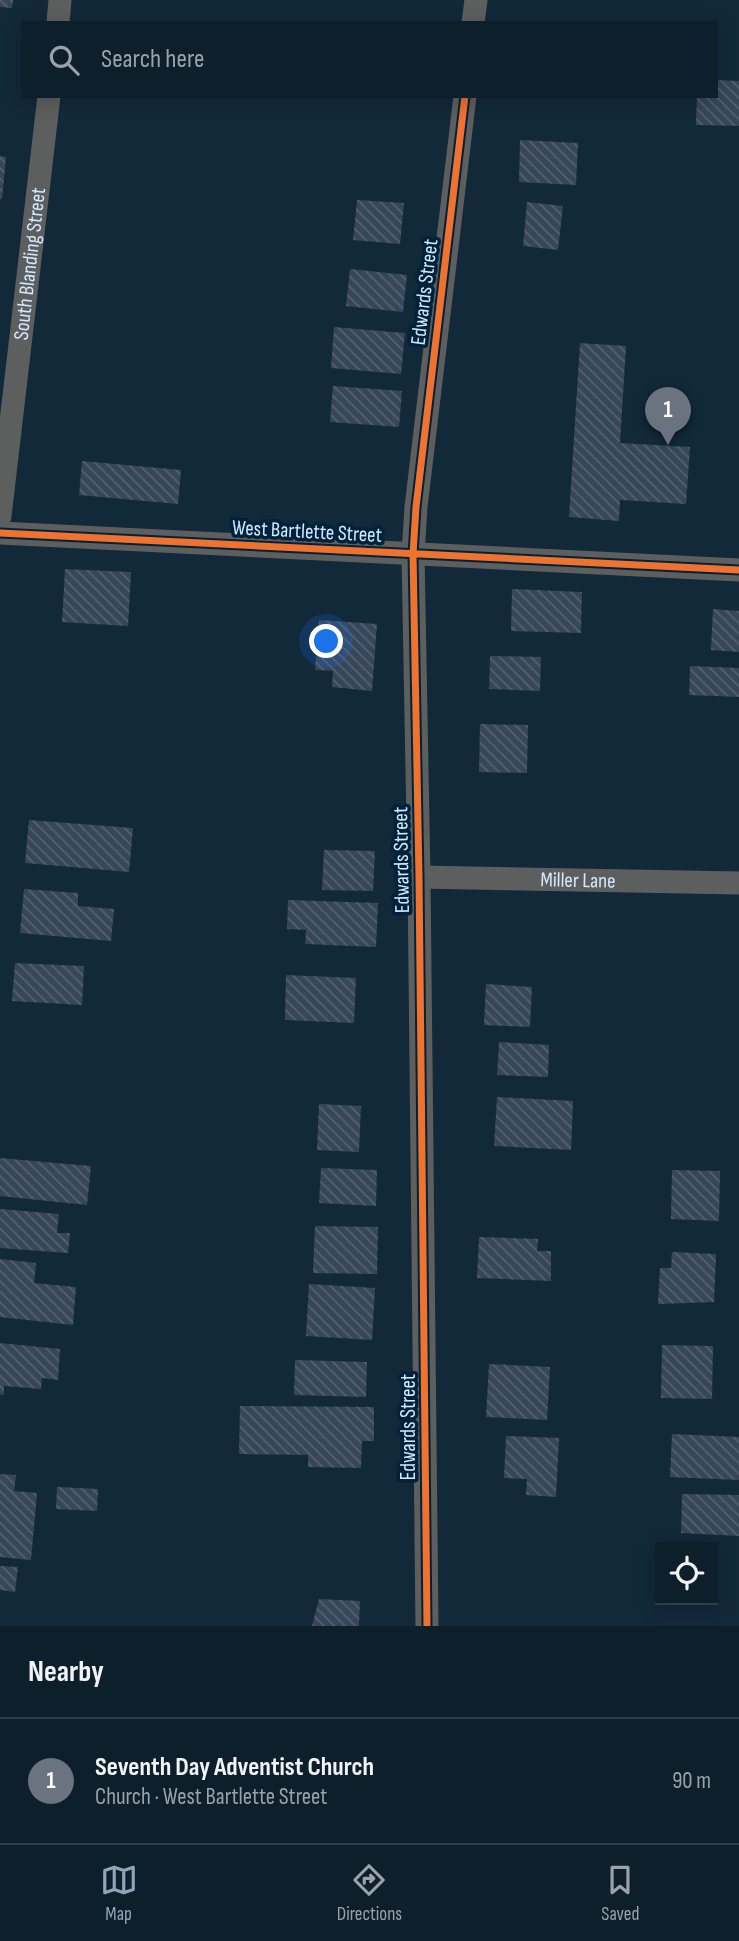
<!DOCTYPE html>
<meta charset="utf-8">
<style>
:root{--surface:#0e1f2c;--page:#1c2c38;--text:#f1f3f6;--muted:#9ba2a9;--line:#2e3d48;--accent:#8fa6b9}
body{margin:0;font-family:"Sofia Sans Condensed",sans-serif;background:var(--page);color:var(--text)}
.controls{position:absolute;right:21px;bottom:21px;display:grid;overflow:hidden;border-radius:0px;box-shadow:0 4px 18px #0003}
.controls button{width:63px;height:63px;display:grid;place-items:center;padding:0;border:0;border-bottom:2px solid var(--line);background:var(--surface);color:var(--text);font:35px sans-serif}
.you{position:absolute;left:327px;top:642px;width:24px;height:24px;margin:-18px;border:5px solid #fff;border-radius:50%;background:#1a73e8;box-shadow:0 0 0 10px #1a73e833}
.badge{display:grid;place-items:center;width:46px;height:46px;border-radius:50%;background:var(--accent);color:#fff;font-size:23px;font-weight:700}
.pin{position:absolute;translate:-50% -58px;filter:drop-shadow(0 2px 4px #0008)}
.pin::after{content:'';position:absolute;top:37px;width:24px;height:21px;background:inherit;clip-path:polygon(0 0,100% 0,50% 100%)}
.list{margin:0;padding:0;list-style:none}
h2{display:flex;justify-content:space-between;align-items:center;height:91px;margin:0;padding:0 28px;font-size:30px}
h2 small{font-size:23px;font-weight:400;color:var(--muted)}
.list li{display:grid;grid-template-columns:46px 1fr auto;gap:21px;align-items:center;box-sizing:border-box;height:126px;padding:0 28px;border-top:2px solid var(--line)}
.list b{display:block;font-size:26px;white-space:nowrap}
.list p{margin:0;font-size:23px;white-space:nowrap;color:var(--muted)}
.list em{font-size:23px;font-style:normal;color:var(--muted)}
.icon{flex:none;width:38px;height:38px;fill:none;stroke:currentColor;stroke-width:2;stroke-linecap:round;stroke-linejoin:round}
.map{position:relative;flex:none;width:739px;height:1626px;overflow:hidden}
.search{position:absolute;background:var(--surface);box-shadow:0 4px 18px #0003;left:21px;right:21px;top:21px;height:77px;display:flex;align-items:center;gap:18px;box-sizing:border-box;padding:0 24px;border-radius:0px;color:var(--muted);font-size:26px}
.sheet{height:217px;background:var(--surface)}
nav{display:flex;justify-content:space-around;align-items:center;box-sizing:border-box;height:98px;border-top:2px solid var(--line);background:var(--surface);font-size:19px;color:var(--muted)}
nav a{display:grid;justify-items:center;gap:4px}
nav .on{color:var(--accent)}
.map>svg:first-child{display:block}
.building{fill:url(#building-back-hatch)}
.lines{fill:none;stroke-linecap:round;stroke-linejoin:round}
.street{stroke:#5d5f5f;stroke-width:23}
.cycleway-casing{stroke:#01223b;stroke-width:11}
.cycleway{stroke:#ef722f;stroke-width:7}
.labels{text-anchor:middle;stroke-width:7;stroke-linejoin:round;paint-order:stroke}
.street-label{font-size:21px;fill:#d2e9fe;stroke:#01223b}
</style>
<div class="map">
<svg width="739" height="1626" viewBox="0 0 739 1626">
<defs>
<pattern id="building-back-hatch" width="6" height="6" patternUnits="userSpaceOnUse" patternTransform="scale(1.75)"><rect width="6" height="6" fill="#374659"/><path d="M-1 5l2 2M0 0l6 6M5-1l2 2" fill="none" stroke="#536172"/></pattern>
</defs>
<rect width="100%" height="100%" fill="#12293a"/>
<path class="building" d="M0,0H13L12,8L0,7Z
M716,80L739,81V126L696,125L697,96H716Z
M520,140L578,143L576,185L519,182Z
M0,156L6,157L2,199H0Z
M357,200L404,203L400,244L353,240Z
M527,202L563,206L558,250L523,246Z
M350,269L407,275L403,312L346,306Z
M334,327L405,333L401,374L331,368Z
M580,343L626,346L620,443L690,447L686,504L620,500L619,521L569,517Z
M333,386L402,391L399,427L330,422Z
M82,461L181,470L178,504L79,495Z
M65,569L131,572L128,626L62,622Z
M512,589L582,592L581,633L511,631Z
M713,609L739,611V652L711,650Z
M319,620L377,624L372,691L332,687L333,671L315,670Z
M490,656L541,657L540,691L489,689Z
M690,666L739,668V697L689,695Z
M480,724L528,725L527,773L479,772Z
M29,820L133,828L129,872L25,863Z
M324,850L375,851L373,891L322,890Z
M24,889L78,893V906L114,909L111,941L20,933Z
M288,900L378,903L376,947L305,944L306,930L287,929Z
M15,963L84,966L82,1005L12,1001Z
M286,975L356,978L354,1023L285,1020Z
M486,984L532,987L530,1027L484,1025Z
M499,1042L549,1045L548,1077L497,1075Z
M497,1097L573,1101L571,1150L494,1146Z
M319,1104L361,1106L359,1152L317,1150Z
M0,1158L91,1166L87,1205L0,1196Z
M321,1168L377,1170L376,1206L319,1203Z
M672,1170L720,1171L719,1221L671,1219Z
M0,1209L59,1214L57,1233H70L68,1253L0,1248Z
M315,1226L378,1227L377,1274L313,1273Z
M479,1237L538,1239L537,1251H551V1281L477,1278Z
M672,1252L716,1254L714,1302L658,1304L660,1268H671Z
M0,1259L36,1263L34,1283L76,1287L73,1325L0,1317Z
M309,1284L375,1288L372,1340L306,1336Z
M0,1343L60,1349L58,1380L42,1378L41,1389L4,1386V1395L0,1394Z
M662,1345L713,1346L712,1399L661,1398Z
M295,1360L367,1362L366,1397L294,1395Z
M489,1364L550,1367L547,1420L486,1417Z
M240,1406L374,1407V1441H362L361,1468L308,1467V1455L239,1454Z
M672,1434L739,1437V1480L670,1477Z
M506,1436L559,1438L556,1497L526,1495L527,1479L504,1478Z
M0,1474L16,1475L14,1491L37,1493L31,1560L0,1557Z
M57,1487L98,1489L97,1511L56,1509Z
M682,1494L739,1495V1536L681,1533Z
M0,1566L18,1567L15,1592L0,1590Z
M319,1599L360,1601L359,1626H312Z"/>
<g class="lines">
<g class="street">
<path d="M58,23L60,0"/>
<path d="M473,23L476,0"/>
<path id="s1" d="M0,516L49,96"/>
<path d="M0,533L739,570"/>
<path id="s2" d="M419,877L739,883"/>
<path d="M427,1626L419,877L413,554L416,507L465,96"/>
</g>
<defs>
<path id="cycleway" d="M0,533L739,570
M427,1626L419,877L413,554L416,507L465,96"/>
</defs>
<use href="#cycleway" class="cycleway-casing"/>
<use href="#cycleway" class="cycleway"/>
</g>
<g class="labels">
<g class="street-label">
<text dy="7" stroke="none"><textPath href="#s1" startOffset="254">South Blanding Street</textPath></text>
<text transform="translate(424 292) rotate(-83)" y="7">Edwards Street</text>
<text transform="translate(307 531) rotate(3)" y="7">West Bartlette Street</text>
<text transform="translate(401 860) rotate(-91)" y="7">Edwards Street</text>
<text dy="7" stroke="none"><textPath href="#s2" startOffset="159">Miller Lane</textPath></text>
<text transform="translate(408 1427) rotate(-90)" y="7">Edwards Street</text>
</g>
</g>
</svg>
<div class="controls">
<button><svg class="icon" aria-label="locate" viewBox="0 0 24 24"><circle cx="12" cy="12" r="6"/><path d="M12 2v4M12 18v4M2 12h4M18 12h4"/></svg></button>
</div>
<div class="you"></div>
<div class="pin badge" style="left:668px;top:445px;background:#6b7280">1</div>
<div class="search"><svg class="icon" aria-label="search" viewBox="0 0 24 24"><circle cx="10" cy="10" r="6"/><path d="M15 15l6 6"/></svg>Search here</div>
</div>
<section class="sheet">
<h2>Nearby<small></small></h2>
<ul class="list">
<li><span class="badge" style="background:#6b7280">1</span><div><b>Seventh Day Adventist Church</b><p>Church · West Bartlette Street</p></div><em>90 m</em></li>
</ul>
</section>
<nav>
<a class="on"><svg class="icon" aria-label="map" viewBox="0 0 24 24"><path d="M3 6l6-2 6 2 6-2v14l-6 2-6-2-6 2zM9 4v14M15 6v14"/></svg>Map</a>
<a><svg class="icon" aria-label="directions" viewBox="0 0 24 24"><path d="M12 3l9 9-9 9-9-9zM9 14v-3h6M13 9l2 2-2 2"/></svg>Directions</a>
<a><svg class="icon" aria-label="saved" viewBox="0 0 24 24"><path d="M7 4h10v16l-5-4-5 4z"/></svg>Saved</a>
</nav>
